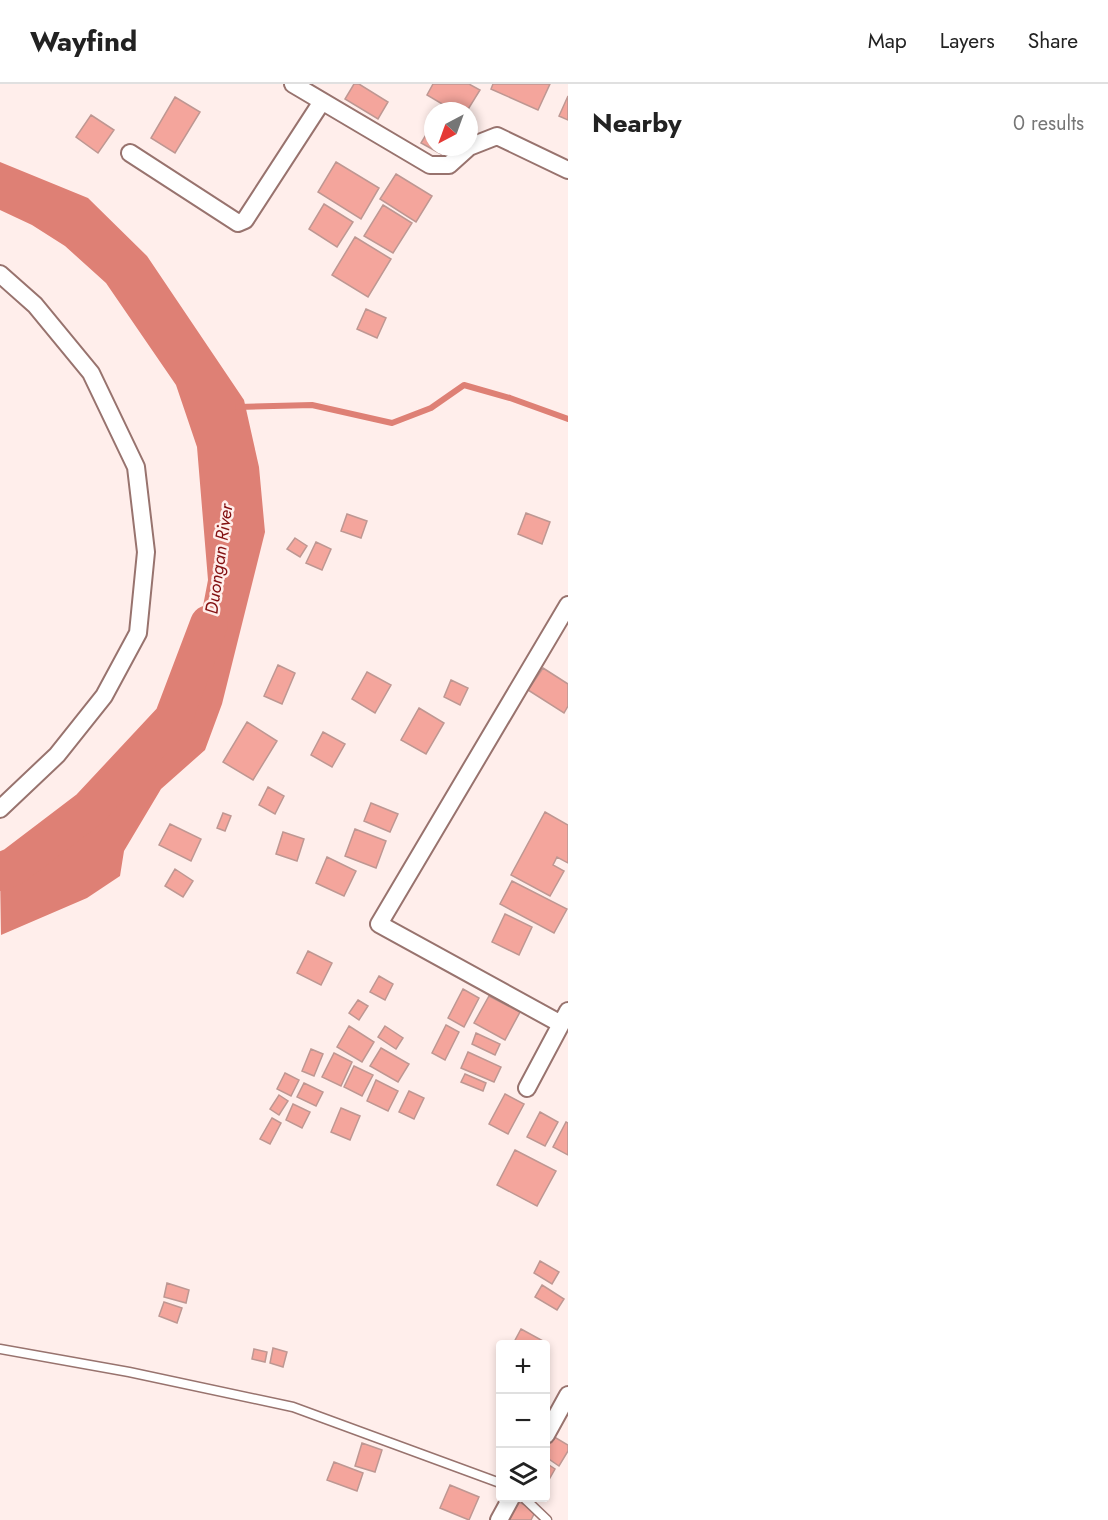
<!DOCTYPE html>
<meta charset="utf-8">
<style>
:root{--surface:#fff;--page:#f6f6f6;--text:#222;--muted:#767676;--line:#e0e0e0}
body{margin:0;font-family:Jost,sans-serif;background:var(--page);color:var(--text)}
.controls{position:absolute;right:18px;bottom:18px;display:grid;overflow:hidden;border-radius:6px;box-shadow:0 3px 9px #0003}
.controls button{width:54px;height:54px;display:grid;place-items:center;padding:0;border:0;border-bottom:2px solid var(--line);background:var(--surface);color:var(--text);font:30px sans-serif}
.compass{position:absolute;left:424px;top:18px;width:54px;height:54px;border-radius:50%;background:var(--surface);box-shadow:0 3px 9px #0003;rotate:221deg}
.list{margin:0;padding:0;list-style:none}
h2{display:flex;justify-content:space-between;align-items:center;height:78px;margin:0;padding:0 24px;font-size:26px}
h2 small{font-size:20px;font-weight:400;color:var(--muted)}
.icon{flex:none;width:33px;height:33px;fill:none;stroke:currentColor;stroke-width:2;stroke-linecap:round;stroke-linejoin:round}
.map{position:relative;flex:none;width:568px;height:1436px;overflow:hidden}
header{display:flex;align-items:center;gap:36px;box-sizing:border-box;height:84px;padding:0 30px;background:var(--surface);border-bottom:2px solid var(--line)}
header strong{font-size:28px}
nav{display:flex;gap:33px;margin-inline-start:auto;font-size:21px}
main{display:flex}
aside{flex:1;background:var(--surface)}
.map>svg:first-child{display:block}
.water{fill:#de8075}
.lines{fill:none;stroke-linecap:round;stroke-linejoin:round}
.stream{stroke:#de8075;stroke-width:6}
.river{stroke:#de8075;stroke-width:38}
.building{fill:#f4a59c;stroke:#be9792;stroke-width:1.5}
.lane-casing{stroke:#98736e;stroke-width:11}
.street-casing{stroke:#98736e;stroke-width:20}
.lane{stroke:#fff;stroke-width:8}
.street{stroke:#fff;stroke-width:16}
.labels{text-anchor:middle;stroke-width:5;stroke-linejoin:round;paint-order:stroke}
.water-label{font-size:18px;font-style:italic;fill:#831011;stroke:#ffeeeb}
</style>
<header>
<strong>Wayfind</strong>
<nav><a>Map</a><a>Layers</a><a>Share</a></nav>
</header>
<main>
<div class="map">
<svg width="568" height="1436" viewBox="0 0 568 1436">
<rect width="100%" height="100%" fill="#ffeeeb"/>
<path class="water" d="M0,78L88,114L147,172L244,316L259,383L265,448L222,620L205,666L161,705L124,767L120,792L87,814L1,851L0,788C71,755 127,703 184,650L193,574L208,496L197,363L176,301L106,199L65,162L32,141L0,126Z"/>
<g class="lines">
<path class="stream" d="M238,323L312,321L392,339L431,324L464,301L510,314L568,335"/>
<path class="river" d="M0,788L14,782L89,725L173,635L209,540"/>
</g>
<path class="building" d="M354,0H359L388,18L378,35L345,15Z
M433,0H469L480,6L467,27H440L444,21L427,11Z
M493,0H550L538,26L491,5Z
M568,12V36L559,32Z
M175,13L200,28L175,69L151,54Z
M91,31L114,46L98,69L76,53Z
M433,39V63H446L441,70L421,59Z
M336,78L379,104L361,135L318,108Z
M396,90L432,112L416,138L380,115Z
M324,120L353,138L337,163L309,145Z
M383,121L412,139L393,169L364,152Z
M355,153L391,175L368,213L332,191Z
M366,225L386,234L377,254L357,245Z
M526,429L550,438L542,460L518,450Z
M347,430L367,437L361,454L341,447Z
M295,454L307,462L300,473L287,465Z
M316,458L331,465L322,486L306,479Z
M278,581L295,589L282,620L264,612Z
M543,584L568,600V622L564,629L528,606Z
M367,588L391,601L375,629L352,615Z
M451,596L468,604L460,621L444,613Z
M419,624L444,639L426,670L401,656Z
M247,638L277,657L253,696L223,678Z
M323,648L345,660L332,683L311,671Z
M268,703L284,712L275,730L259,721Z
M371,719L398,730L390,748L364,737Z
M545,728L568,741V779L557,773L553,781L564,787L550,812L511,791Z
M223,729L231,732L225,747L217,744Z
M170,740L201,755L191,777L159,761Z
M355,745L386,757L376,784L345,772Z
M283,748L304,755L297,777L276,770Z
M327,773L356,787L344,812L316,799Z
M175,785L193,797L183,813L165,802Z
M512,797L567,825L554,849L500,820Z
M505,830L532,843L519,871L492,858Z
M308,867L332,879L321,901L297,889Z
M379,892L393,900L385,916L370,908Z
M463,905L479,914L464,943L448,934Z
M489,912L520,928L505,956L474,939Z
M358,916L368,922L359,936L349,929Z
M446,941L459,948L445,976L432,969Z
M349,942L374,958L362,978L337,963Z
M385,942L403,954L396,965L378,953Z
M476,949L500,960L495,971L472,960Z
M381,964L409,980L398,998L370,982Z
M311,965L323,970L314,992L302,987Z
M468,968L501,983L494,998L461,984Z
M334,969L352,978L341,1002L322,993Z
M354,982L373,991L362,1012L344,1003Z
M285,989L299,996L291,1012L277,1005Z
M465,990L486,999L483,1007L461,998Z
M376,996L398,1007L388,1027L367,1017Z
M304,999L323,1008L316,1022L297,1013Z
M409,1007L424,1014L414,1035L399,1028Z
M505,1010L524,1020L508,1050L489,1040Z
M279,1011L288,1017L279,1031L270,1025Z
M293,1020L310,1028L302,1044L286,1036Z
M341,1024L360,1032L350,1056L331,1048Z
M540,1028L558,1038L545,1062L527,1053Z
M272,1034L281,1039L270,1060L260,1055Z
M566,1038L568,1039V1071L553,1063Z
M515,1066L556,1087L537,1122L497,1101Z
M540,1177L559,1188L552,1200L534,1189Z
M167,1199L189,1206L186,1219L164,1213Z
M542,1201L564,1215L557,1226L535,1213Z
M164,1218L182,1224L177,1239L159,1232Z
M521,1245L545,1258L544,1260H513Z
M273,1264L287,1268L283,1283L270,1279Z
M254,1265L267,1268L265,1278L252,1275Z
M551,1351L568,1361V1367L559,1382L546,1373V1360Z
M362,1359L382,1366L375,1388L355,1382Z
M334,1378L363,1389L357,1407L327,1396Z
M546,1379L555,1385L546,1401Z
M450,1401L479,1413L469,1436L440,1424Z
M512,1415L536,1426L531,1436H502Z"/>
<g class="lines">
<defs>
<path id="lane" d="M0,1265L129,1288L293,1323L500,1399
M524,1414L547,1436"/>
<path id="street" d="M293,0L430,81H449L469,63
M469,63L497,52L568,86
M130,69L238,139L245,136L321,19
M0,190L35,221L91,289L136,383L146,468L138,549L104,612L57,671L0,725
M561,940L379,840L568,521
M527,1004L568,927
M546,1351L568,1311
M499,1436L511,1414"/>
</defs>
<use href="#lane" class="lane-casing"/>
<use href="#street" class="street-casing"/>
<use href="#lane" class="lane"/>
<use href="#street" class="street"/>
</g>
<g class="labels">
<g class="water-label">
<text transform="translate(219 475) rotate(-82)" y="6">Duongan River</text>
</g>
</g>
</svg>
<div class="controls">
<button>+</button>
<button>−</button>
<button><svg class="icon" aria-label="layers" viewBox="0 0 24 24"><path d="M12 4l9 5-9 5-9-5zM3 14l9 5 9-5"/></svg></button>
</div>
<svg class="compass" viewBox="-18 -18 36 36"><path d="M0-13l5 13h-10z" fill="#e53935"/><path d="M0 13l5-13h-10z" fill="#767676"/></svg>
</div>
<aside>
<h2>Nearby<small>0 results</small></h2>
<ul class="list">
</ul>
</aside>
</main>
